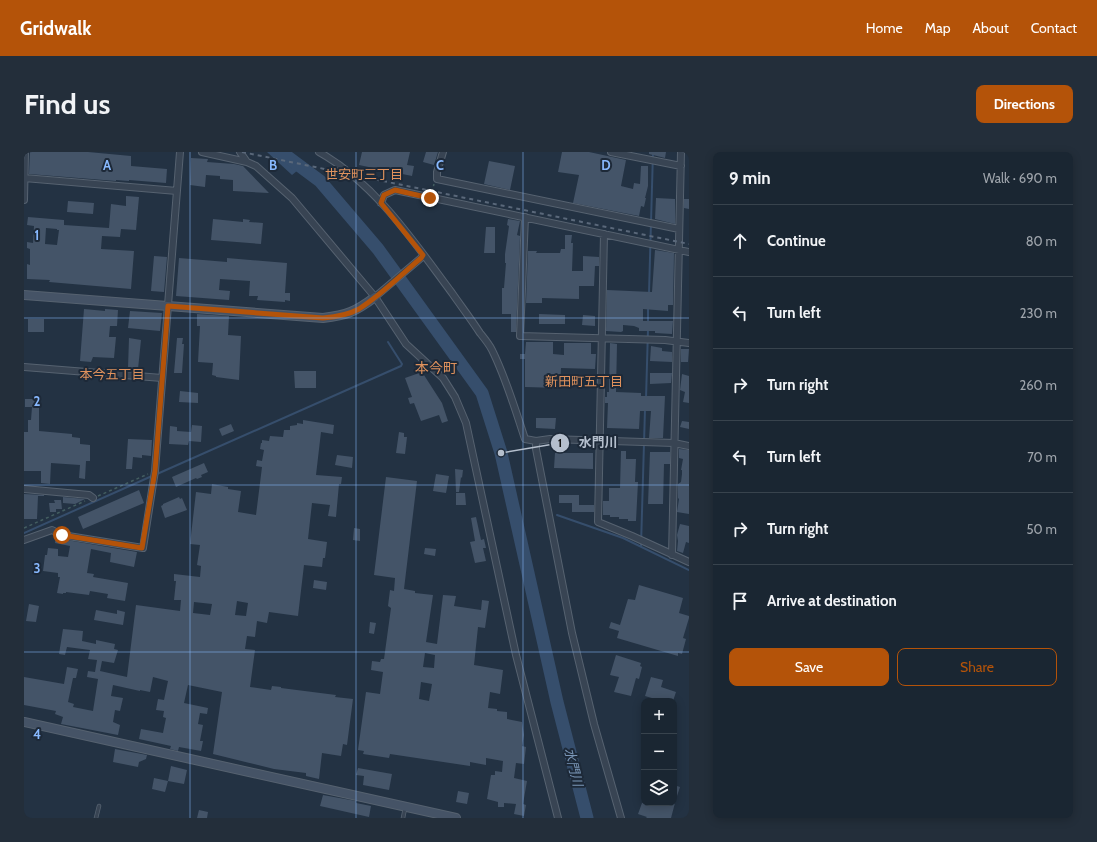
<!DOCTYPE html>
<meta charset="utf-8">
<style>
:root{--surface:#1a2632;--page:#232e3a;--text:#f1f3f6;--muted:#9fa5ac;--line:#38434d;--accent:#b45309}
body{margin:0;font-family:Cabin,"Noto Sans JP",sans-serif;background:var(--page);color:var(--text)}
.controls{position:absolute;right:12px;bottom:12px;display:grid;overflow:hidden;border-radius:8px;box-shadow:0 2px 10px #0003}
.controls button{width:36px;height:36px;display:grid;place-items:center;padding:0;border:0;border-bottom:1px solid var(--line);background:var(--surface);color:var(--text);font:20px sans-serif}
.stop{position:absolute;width:12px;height:12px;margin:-9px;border:3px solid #b45309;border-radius:50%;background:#fff}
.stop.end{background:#b45309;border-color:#fff;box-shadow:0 1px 4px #0008}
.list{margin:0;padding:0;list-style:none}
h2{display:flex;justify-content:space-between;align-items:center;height:52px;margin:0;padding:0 16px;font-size:17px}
h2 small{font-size:13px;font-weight:400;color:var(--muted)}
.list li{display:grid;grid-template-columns:26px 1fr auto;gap:12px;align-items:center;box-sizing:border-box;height:72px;padding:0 16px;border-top:1px solid var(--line)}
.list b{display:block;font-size:15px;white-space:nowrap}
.list em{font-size:13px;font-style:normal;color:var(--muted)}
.actions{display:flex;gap:8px;padding:12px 16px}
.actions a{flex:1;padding:9px 0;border:1px solid var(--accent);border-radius:8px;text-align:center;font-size:14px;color:var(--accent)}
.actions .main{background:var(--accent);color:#fff}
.icon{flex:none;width:22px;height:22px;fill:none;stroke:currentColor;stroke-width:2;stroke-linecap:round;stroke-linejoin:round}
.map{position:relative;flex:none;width:665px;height:666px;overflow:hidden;border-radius:8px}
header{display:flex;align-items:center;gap:24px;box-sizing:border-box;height:56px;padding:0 20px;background:var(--accent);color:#fff}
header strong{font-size:19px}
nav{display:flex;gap:22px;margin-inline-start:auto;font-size:14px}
.intro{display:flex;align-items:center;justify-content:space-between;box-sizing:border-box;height:96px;padding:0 24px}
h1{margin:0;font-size:28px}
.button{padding:10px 18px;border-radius:8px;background:var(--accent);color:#fff;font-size:14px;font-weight:700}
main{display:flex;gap:24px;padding:0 24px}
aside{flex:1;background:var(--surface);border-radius:8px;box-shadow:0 2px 10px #0003}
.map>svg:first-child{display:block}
.water{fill:#364e6c}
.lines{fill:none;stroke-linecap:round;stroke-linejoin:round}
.stream{stroke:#364e6c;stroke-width:2}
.river{stroke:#364e6c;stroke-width:13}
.building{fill:#445468;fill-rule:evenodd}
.lane-casing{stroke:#566270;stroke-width:4.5}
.street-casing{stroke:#566270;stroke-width:8}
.secondary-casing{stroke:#566270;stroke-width:10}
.path{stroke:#445e61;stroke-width:1.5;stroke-dasharray:3 3;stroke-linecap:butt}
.lane{stroke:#384453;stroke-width:3}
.street{stroke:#384453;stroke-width:6}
.secondary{stroke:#455366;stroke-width:8}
.rail{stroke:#5a687a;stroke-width:2;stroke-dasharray:4 4;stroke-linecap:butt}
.route{stroke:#b45309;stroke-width:5}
.grid{fill:none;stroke:#88b9ff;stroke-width:1;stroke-opacity:0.55}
.labels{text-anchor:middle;stroke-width:4;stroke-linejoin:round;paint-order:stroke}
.neighbourhood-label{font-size:13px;fill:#e0925d;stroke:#1d2938}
.water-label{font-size:13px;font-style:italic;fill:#7a96b7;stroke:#1d2938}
.quarter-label{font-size:14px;fill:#e0925d;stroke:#1d2938}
.grid-label{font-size:13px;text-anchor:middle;font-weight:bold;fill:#88b9ff;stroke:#1d2938;stroke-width:4;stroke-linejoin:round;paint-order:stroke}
.leader{fill:none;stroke:#b5bfcd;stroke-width:1.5}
.callout-dot{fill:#b5bfcd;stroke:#1d2938;stroke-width:1.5}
.mark-label{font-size:12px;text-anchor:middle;font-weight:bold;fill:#111}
.callout-label{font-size:13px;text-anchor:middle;font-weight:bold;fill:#b5bfcd;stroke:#1d2938;stroke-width:4;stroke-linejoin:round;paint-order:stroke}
</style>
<header>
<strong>Gridwalk</strong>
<nav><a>Home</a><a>Map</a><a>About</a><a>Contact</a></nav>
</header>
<div class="intro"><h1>Find us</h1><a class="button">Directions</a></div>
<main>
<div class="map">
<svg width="665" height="666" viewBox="0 0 665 666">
<rect width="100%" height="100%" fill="#233243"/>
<path class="water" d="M243,0H266L279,14L268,23Z"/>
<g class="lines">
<path class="stream" d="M625,141L629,0
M624,171V155
M622,247L624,177
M133,322L377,214L378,212L364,190
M533,363L599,386L665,418
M0,381L128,324
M617,394L621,257"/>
<path class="river" d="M257,0L296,29L354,97L458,241L477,301L533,550L563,666"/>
</g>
<path class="building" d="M6,0H64L107,4V14L143,17L142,31L105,28V29L92,28V29L5,22Z
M338,0H386L383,13L390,14L388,24L335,13Z
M402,0H414L410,13L399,10Z
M538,0H565L602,8L597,34L609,37L610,31L616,32L617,14H624V34L621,46H622L620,55L617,54L615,64L549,51L555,23L534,20Z
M625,0H642L641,6L625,2Z
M167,6L184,7L183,10L210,12L219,14L245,41L209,39V28L196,27V24L182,23L181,35L166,33Z
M465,9L491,14L486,38L460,32Z
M102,44L115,45L112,78L97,77L96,85L78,84L77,97L110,99L107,137L25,130L26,128L3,127V112L6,113V97L3,96V90L9,91L10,74L3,73L4,65L40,68V73L85,76L87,52L102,54ZM22,76L33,77V78H35L33,93L21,92Z
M632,46L651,47V72L631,67Z
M660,47H665V57L660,56Z
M44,49L70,51L69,62L43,60Z
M189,67L219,70V67L226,68L225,70L239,71L237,92L187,88Z
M484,67L496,69L493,83L496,84L492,180H487V162H478V136H480L482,111H481V102L485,74L483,73Z
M462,75H471V101H460Z
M541,83H548L547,91H549L548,119H559V104L575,105V114H571L570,134H555V147L518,146V151H502L504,99H513L512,101H536L537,97H541Z
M631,98L650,101L649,153H644V159L619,157V169H649L648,182L631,181V179H615V176L610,174L599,173V179L597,180L582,179L583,138L628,140Z
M130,104L143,105L140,140L127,139Z
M155,106L203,110V106L263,111L261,141H266V149L261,148V150L233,148L234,144H225L226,129L196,127L195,138L206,139L205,148L152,144Z
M60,157L81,159V157L94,158L93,174H86L85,185H92L90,206L69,205L67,210L56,209Z
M106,159L138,161L136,179L104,176Z
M173,162L205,164L204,183L217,184L215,228L192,225V224L188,223L189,211L174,210L176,174H173Z
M515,162L541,163V172H515Z
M559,163L571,164V174L558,173Z
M4,167H20V180H4Z
M105,186L117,188L114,217L104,216Z
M153,186H159L158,192H160L158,221H150Z
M502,190H529V202L540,203V191H567V202H572L571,217L537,216L536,236L501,235V207H496V202H501Z
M586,191L593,192L592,240L617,241V244H641L639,286H625L627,259H616L615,277L583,276L584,251H581V245H583V240H585Z
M627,194L638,196V199L648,200V210L626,209Z
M657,197H665L664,210H657Z
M270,219H292V236H271Z
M398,220L418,251L424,269L418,271L415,263L397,269L390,251L386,252L384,246L388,245L381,226Z
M626,221H648L647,231L626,232Z
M658,222L665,224V251L659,250L661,240L656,238Z
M156,239L174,241V251L155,250Z
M1,247H15V279L48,282V285L56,286V292L66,293V309H62L61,327L55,326L56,313L27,311L26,332L17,331V319H0V280H4V268H7L8,255H1Z
M512,266H532L531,277L512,276Z
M279,268L310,273L309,282L297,280L292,323L318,325L317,332H315L312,365L304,364L306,353L288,351L284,387L303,390L301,406H299L298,415L280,413L274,464L245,460L243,471L233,469L231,485L223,484L221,497L231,498L226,535L247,538L248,534L257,535V536L312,543L311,545L329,547L323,593L319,592L317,604L298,601L295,627L282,624V621L250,617L189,602L198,540L164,533L160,551L184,556L183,562L176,561L174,572L179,573L176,589H179L177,599L155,595L154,599L146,597L147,594L115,587L117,577L139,581L142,566L139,565L140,559L132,558L134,547L140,548L144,529L129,525L126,540L116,538V539L89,533L87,544L99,546L96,559L91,558L89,570L96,573L94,583L37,572L39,565L31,562L32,559L0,553V525L40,532L43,515L54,517L52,526H49L44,550L50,552L49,555L69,559L74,527L63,525L64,519L71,520L73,508L64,507L66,498L43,495L41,503L35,502L39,477L59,479L58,489L72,492V488L91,492L90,497L94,498L90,511L78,509L76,519L103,525L112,453L156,459L157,448H150L152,429H150V422L176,425L177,414L173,413L176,393L166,392L172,340L187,342L188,332L204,335V337L217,339L214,360L232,363L238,315L232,314L233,308L238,309L240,298L236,297L237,291H238V288L245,289L246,284L259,285L260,278H266V274L273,273V271L279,272ZM213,449L224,451L222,464L211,463ZM170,450L188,452L186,463L169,461Z
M658,269L665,270V277L656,275Z
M207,272L210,279L198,284L195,277Z
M168,273L178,274L177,290L165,289L164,293L145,292L146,274L153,275V279L167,280Z
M375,280L380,281V285H383L381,302L372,301Z
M104,287L128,288L127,304L118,303V306L109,305L108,317H102Z
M655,297L665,298V362L653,360L655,347L654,346V332L657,330L658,322V318H657L659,307L655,306Z
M597,299H602V307H612L611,330H614L612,369H604V367H595V365H586V363H579V349H585V336H596Z
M626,300H646V312H640L639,352H624Z
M531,301H569V317L530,316Z
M313,303L329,305L328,316L311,313Z
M180,311L184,320L177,323L178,325L173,327L172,326L152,335L148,325Z
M431,317L439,318L438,326L437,325L435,340H432Z
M412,322L425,324L422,341L409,339Z
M362,325L393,329L380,437L391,439V441L409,443L402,490L413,492L419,443L432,444L430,454L457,458L458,448L465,449L461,476L454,475L450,513L479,518L476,542L466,540L464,556L473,557V559L483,560V567L498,570L500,583L498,594L502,595L500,612L492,611L490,626L503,629L499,652L502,653L500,664L490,662L492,652L480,651V655H474V650L463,647L467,623H471V619L478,620L479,609L462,606V613L446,610V614L366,602L365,606L339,602L340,599L334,598L342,540L356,542L359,520L347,518L348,509L356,510L357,507H360L367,456L364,454L366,438L370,439L371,426L350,423ZM401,501L411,503L410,516L399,515ZM397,530L408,532L405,549L395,547Z
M115,338L120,351L59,377L54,365Z
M432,341H441L442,353H432Z
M0,342L20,343V344H14L13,367H0Z
M535,343H555V353H570V360H548V351H535Z
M39,345L61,347L51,352L39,351Z
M155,345L156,347L158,346L163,358L141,366L137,354L139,353V352Z
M30,348H37L38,357H32V360H26L25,351H31Z
M452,365L457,388L460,387L462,396H459L462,409L451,411L446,390L451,389L447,366Z
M656,372L665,374V391L662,390L659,401L653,399L654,389L653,383Z
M330,376L336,377V389L329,388Z
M32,385L37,387L113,400L110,415L86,410L87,401L67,397L63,421L70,422L69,425L104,431L101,449L83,446L84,442L66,439L65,443L42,440V441H39V442L33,441L36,425H34V421L19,419L21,403H23L24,396L34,397V404L44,405L46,394L31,391Z
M401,396L412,397L411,404L400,402Z
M290,428L303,430L302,438L289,436Z
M615,433L659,446L655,461L665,464V466L659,486L662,487L658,502L654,501V504L593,486L595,479L585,476L587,470L596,473L604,447L611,448Z
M5,452L15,454L12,470L2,469Z
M72,458L93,462V458L101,460L99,473L70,468Z
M346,470L352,471L350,482L345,481Z
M592,503L617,511L616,514L618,515L615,527L612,526L607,544L590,540L595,525L586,523Z
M627,525L639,528L637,535L652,540L649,549H638L621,544Z
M91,597L123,603L122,607L115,610L114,615L89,610Z
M147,614L163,618L160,632L144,629Z
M334,616L368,622L365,638L339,633L340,624L332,623Z
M130,626L144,629L141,640L128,637Z
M650,633L656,635L651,650H650Z
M434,639L445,641L443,652L432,650Z
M299,643L332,649V651L347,654L345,665L296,654Z
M618,651H651L647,666H622L623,665L614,662Z
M175,658L184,660L183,666H173Z"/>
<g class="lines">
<defs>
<path id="lane" d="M72,666L75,654
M379,666L381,656"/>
<path id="street" d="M178,0L223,10L232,14L268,46L351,145L382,192L419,226L431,245L442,271L492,503L534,666
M216,0L223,10
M295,0C352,32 390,90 428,141C437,154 447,167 456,181C460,186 465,192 468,198C482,226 491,257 501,287L512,289L526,287L650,291L665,294
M419,0L413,20V27L655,77
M587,0L657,14
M0,26L153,39
M0,48L1,0
M357,51L360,43L371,38L665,100
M501,65L496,184L641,188L665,191
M580,82L574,370L608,384L665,410
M351,145L397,106L399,103
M0,215L138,226
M512,289V297L548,481L570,572L597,666
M0,337L65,343L69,346
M0,388L28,378L38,383L119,396L131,319L156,0
M648,403L657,0"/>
<path id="secondary" d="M0,143L299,166C323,163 331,160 351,145
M0,570L432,666"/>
</defs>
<use href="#lane" class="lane-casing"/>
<use href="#street" class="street-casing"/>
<use href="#secondary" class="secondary-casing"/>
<path class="path" d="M408,40L410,32
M74,344L124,322
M0,376L61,349"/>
<use href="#lane" class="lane"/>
<use href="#street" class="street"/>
<use href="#secondary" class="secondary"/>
<path class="rail" d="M218,0L665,92"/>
</g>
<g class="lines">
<path class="route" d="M38,383L118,396L131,319L144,154L299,166C311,165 324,163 335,157C357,143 377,123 397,106L399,103L357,51L360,43L371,38L406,46"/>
</g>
<path class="grid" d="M166,0V666M332,0V666M499,0V666M0,166H665M0,333H665M0,500H665"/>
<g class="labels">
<g class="neighbourhood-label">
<text x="340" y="27">世安町三丁目</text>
<text x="88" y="227">本今五丁目</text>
<text x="560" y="234">新田町五丁目</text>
</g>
<g class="water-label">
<text transform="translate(550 615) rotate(76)" y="5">水門川</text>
</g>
<g class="quarter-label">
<text x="412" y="221">本今町</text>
</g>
</g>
<g class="grid-label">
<text x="83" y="18">A</text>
<text x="249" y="18">B</text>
<text x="416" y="18">C</text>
<text x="582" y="18">D</text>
<text x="13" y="88">1</text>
<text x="13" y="254">2</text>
<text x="13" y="421">3</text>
<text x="13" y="587">4</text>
</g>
<path class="leader" d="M477 301L536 291"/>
<g class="callout-dot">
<circle cx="477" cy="301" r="4"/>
<circle cx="536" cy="291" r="10"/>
</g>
<g class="mark-label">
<text x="536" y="295">1</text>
</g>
<g class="callout-label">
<text x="574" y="295">水門川</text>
</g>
</svg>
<div class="controls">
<button>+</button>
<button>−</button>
<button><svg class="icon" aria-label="layers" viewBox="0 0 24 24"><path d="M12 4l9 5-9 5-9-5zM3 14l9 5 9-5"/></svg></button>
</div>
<div class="stop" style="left:38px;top:383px"></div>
<div class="stop end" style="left:406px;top:46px"></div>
</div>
<aside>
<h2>9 min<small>Walk · 690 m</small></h2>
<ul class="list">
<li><svg class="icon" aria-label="ahead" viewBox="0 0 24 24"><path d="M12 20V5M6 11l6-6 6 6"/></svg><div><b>Continue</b></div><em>80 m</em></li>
<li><svg class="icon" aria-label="left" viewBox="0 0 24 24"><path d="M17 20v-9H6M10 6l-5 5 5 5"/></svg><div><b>Turn left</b></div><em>230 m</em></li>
<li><svg class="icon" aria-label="right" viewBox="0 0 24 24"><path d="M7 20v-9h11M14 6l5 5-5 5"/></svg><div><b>Turn right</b></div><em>260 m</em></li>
<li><svg class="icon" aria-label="left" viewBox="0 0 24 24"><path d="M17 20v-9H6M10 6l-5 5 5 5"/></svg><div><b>Turn left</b></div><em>70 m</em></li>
<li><svg class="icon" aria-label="right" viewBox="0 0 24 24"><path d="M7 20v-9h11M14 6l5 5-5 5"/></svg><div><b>Turn right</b></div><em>50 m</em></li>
<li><svg class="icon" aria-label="arrive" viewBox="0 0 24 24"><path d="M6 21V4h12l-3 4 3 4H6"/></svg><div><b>Arrive at destination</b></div></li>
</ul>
<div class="actions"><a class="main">Save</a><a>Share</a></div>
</aside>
</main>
